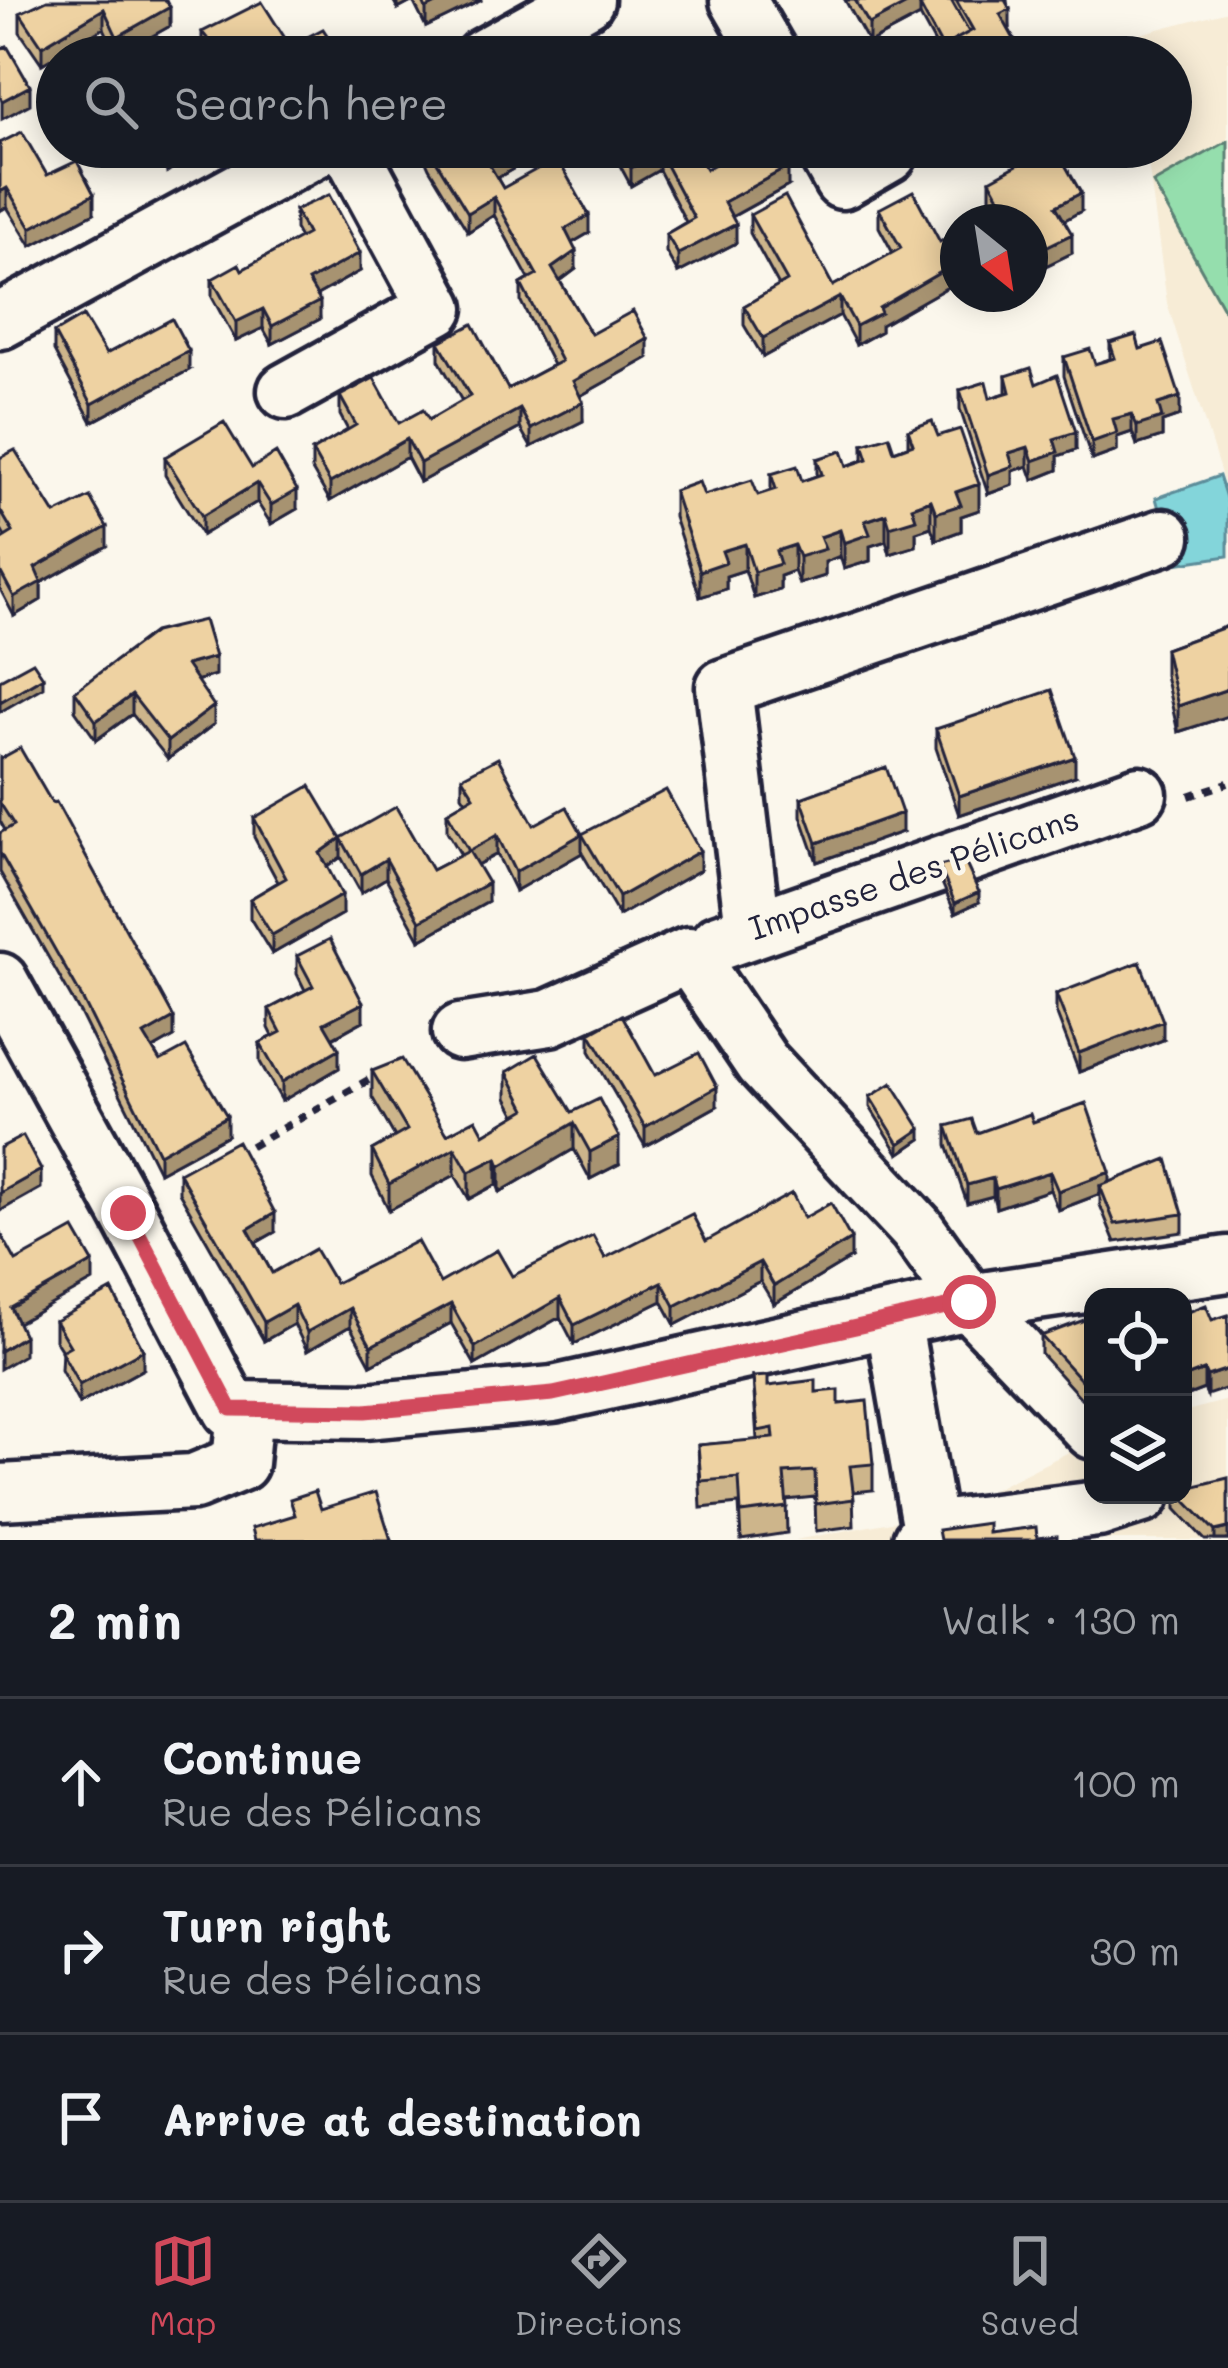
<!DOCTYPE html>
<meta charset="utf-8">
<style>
:root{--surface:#171b24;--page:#20242c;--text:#f1f3f6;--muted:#9ea1a6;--line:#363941;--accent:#d1495b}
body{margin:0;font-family:Mali,sans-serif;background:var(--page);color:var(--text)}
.controls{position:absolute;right:36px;bottom:36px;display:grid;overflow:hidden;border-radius:24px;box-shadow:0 6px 30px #0003}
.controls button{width:108px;height:108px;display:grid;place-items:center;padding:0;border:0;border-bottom:3px solid var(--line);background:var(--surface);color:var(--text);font:60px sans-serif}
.compass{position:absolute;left:940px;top:204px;width:108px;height:108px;border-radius:50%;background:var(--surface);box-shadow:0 6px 30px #0003;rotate:150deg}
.stop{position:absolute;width:36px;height:36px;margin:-27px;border:9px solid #d1495b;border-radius:50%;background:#fff}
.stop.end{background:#d1495b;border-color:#fff;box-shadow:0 3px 12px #0008}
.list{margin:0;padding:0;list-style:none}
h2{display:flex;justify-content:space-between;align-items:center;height:156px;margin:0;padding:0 48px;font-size:51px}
h2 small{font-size:39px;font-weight:400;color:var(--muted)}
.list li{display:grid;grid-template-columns:78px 1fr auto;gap:36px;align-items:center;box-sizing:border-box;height:168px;padding:0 48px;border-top:3px solid var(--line)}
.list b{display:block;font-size:45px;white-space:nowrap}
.list p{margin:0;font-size:39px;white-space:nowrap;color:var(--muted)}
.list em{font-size:39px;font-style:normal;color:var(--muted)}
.icon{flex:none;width:66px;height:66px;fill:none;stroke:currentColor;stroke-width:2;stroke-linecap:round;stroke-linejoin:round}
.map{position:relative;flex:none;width:1228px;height:1540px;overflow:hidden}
.search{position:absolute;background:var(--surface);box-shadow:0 6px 30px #0003;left:36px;right:36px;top:36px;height:132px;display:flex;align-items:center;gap:30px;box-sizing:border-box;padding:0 42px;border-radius:66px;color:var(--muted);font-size:45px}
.sheet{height:660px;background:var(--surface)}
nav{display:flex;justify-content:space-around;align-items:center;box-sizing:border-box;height:168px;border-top:3px solid var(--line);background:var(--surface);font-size:33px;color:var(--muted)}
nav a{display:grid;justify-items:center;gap:6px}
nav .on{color:var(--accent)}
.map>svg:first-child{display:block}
.built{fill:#f7ecd6}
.green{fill:#95dead;stroke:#5c8074;stroke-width:3}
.water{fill:#83d5da;stroke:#5c8d9a;stroke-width:3}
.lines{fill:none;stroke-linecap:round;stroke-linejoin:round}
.minor-casing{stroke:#22223b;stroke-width:63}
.path{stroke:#22223b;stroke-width:8;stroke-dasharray:9 9;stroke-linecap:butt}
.minor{stroke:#fbf7ec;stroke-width:54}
.wall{fill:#cdb58b;stroke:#22223b;stroke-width:3}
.shaded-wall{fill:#a79371;stroke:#22223b;stroke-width:3}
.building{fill:#eed2a2;stroke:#22223b;stroke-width:3}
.route{stroke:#d1495b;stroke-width:15}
.labels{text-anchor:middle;stroke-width:10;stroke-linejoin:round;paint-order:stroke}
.street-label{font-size:33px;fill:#22223b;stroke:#fbf7ec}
</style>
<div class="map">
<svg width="1228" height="1540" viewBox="0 0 1228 1540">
<rect width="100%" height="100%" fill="#fbf7ec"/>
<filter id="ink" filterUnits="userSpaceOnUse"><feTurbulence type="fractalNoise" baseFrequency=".00833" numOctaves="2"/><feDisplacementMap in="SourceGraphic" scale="24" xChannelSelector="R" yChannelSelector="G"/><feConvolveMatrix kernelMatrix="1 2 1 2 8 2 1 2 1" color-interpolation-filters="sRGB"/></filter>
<g filter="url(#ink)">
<path class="built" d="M1228,11V496L1167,303L1146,147H1171V57H1124L1120,39Z
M1228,1400V1540H795L950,1511L1093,1440V1495H1183V1412Z"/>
<path class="green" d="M1228,141V317L1153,183Z"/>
<path class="water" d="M1219,476L1228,504V556L1174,564L1156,498Z"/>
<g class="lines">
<defs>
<path id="minor" d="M738,0L771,57
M483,57L586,0
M823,147L842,181L889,154
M0,321L320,147
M286,391L436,308L349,147
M753,928L724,687L1163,537
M719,942L1139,794
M0,981L128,1213L231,1409L365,1411L553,1394L969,1302L1228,1264
M460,1032L549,1018L689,955L762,1063L916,1228L969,1302L1093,1431
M893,1319L930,1530
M0,1492L194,1482L240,1463L245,1410
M921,1540L930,1530L1098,1509L1142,1495"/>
</defs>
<use href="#minor" class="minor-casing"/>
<path class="path" d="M1189,796L1228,783
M235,1155L379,1074"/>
<use href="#minor" class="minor"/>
</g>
<path class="wall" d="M166,0L170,26L117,56L104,28L42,64L20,32V13Z
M393,0H482L426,27L413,1L398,9Z
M845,0H1007L1010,28L1009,29L1024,57H932V53L938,49L920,16L869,43Z
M202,32L290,46L341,57L202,48Z
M0,143L47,175L94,213L31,246L7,207Z
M153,147H209L186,158L167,172Z
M420,147H511L513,169L497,178L503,188L589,233L572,243L576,269L560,281L591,334L648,358L580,396L583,421L531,447L520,428L420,482L407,457L330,501L312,470V451L348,430L340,415V396L399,423L429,420L462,401L439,360V342L508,389L553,365L521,302V284L529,279L494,215L468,232L429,168Z
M616,147H693L706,169L788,186L732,217L736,243L678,273L666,252V234L686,222L659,170L631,186L616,158Z
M990,180L1081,211L1064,220L1072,253L1031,273L1030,222H1003L990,198Z
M879,209L940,242L958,231V292L953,284L881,325V331L856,345L840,315L763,357L744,325V306L779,286L750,233V215L833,286L893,253L879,227Z
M295,210L360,271L317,295L320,319L272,344L263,328L236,341L212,297V279L242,270L300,238L295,229Z
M54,333L106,354L189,370L92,422L54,351Z
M1110,343L1140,349L1180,416L1162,422V437L1137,445L1132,432L1117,437V451L1092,460L1064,376V357L1095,364L1110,359Z
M1006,376L1036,384L1076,450L1058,456V470L1033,480L1028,466L1013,471V485L988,494L960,409V390L990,398L1006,393Z
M908,430L938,436L979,510L961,516V531L936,540L931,527L916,532V546L890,554L886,541L870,546V561L844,569L840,556L825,562V576L799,584L794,571L780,576V590L754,598L745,570L726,576V589L700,597L674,517V491L704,495H758L771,490V474L802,481L817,476V459L847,466L863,460V444L894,451L908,446Z
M165,457L252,468L297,509L271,524L257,502L202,535L165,475Z
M0,458L55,514L107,546L41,583V600L14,616L0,589V540L5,537L0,528Z
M1228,626V716L1178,732L1165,675V649Z
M215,675L196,681L214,724L168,759L132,714L96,740L75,710V691Z
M936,729L1075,776L959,815L936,748Z
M0,759L174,1037L153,1049L160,1061L227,1135L159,1172L80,1013L0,872V833L5,830L0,821Z
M462,777L534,825L582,834L700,870L619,916L582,853L515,891L497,854L477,865L488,902L420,940L386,878L361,893L341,857L327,867L342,914L272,954L250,918V899L278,882L254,837V818L341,838L432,870L461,855L447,831V812L466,801L462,795Z
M801,798L902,832L817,862L801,816Z
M939,866L979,902L955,913L939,876Z
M297,956L363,1021L333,1038L339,1068L282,1101L260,1062V1043L273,1036L269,1028V1009L305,990L297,974Z
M1056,994L1163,1040L1079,1072L1056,1012Z
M590,1033L655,1075L717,1106L645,1146L590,1051Z
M372,1071L447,1134H484L516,1115L507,1098V1072L572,1112L619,1164L590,1179L574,1149L500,1192L497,1184L469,1199L455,1175L389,1210L372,1176V1150L395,1137L372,1097Z
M870,1097L921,1139L899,1154L870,1107Z
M1033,1122L1110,1182L1183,1214V1232L1115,1242L1100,1205V1194L1058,1210L1050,1190L996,1208L993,1196L967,1203L947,1145V1126L977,1133Z
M179,1173L275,1232L256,1243L272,1273L335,1283H440L512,1276L706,1241L804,1218L851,1258L774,1304L760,1281L675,1325L662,1301L574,1344L560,1317L475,1365L451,1323L371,1365L350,1326L307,1351L294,1324L264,1341L179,1192Z
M1183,1314L1212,1320L1207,1395L1204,1389L1183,1397Z
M55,1321L143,1369L79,1404L61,1370L62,1351L55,1340Z
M1093,1335V1407L1090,1408L1041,1354V1336Z
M753,1377L768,1386L816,1392L839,1404L873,1464V1490L853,1492L854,1526L816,1531L815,1497L786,1500L787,1533L741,1540L739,1504L701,1508L698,1445L757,1440Z
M1176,1495H1183L1228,1540H1205L1176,1509Z"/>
<path class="shaded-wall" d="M398,0H413V1L398,9Z
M444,0H482L426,27V9Z
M914,0H947L920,6V16L869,43V24Z
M170,7V26L117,56V37Z
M104,9V28L42,64V46Z
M1010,9V28L1000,33V14Z
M30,86V104L2,119V101Z
M187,147H209L187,159Z
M186,149V159L167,172V162Z
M513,150V169L489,183V164Z
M659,152V170L631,186V168Z
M788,167V186L724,221V202Z
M7,188V207L0,211V192Z
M1081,193V211L1056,225V206Z
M94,194V213L31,246V228Z
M494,197V215L468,232V213Z
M589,215V233L565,247V229Z
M736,224V243L678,273V254Z
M1072,234V253L1031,273V254Z
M576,251V269L552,287V268Z
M360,253V271L308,300V281Z
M953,265V284L881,325V331L856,345V326L879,308Z
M840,297V315L763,357V338Z
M320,301V319L272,344V326Z
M263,309V328L236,341V322Z
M648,339V358L573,400V381Z
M189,351V370L92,422V404Z
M1180,397V416L1162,422V437L1137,445V426L1158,404Z
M583,402V421L531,447V429Z
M520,409V428L420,482V463Z
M1132,414V432L1117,437V451L1092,460V442L1113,419Z
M1076,432V450L1058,456V470L1033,480V461L1054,439Z
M407,439V457L330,501V483Z
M1028,447V466L1013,471V485L988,494V475L1009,453Z
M257,483V502L202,535V516Z
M979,484V510L961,516V531L936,540V513L956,492Z
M297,490V509L271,524V505Z
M931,500V527L916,532V546L890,554V527L912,507Z
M886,514V541L870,546V561L844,569V543L865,521Z
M107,527V546L41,583V600L14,616V597L35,568Z
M840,530V556L825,562V576L799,584V557L820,537Z
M745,544V570L726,576V589L700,597V571L722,551Z
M794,545V571L780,576V590L754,598V572L776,551Z
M215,657V675L186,684V665Z
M43,677V687L0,712V702Z
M1228,689V716L1178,732V706Z
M132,695V714L96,740V721Z
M214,706V724L168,759V741Z
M1075,757V776L959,815V796Z
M902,813V832L817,862V843Z
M582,834V853L515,891V872Z
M497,835V854L469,869V851Z
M341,838V857L320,872V853Z
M700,851V870L619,916V897Z
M386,859V878L361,893V874Z
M488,883V902L420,940V921Z
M979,892V902L955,913V903Z
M342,895V914L272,954V935Z
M363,1003V1021L324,1042V1023Z
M174,1018V1037L144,1054V1035Z
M1163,1021V1040L1079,1072V1053Z
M339,1049V1068L282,1101V1082Z
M717,1087V1106L645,1146V1127Z
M227,1116V1135L159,1172V1154Z
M574,1123V1149L500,1192V1166Z
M921,1129V1139L899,1154V1144Z
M619,1137V1164L590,1179V1152Z
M455,1148V1175L389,1210V1184Z
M497,1158V1184L469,1199V1172Z
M41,1170V1188L0,1211V1193Z
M1050,1172V1190L996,1208V1189Z
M1110,1172V1190L1100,1186V1194L1058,1210V1191Z
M993,1178V1196L967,1203V1185Z
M275,1213V1232L248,1247V1229Z
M851,1239V1258L774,1304V1286Z
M93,1262V1281L11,1327V1308Z
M760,1262V1281L675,1325V1306Z
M662,1282V1301L574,1344V1325Z
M560,1298V1317L475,1365V1347Z
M451,1304V1323L371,1365V1346Z
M294,1305V1324L264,1341V1322Z
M350,1308V1326L307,1351V1332Z
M24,1336V1355L0,1369V1351Z
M143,1350V1369L79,1404V1385Z
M1228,1369V1388L1207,1395V1376Z
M1204,1370V1389L1183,1397V1378Z
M1228,1528V1540H1215V1531Z"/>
<path class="building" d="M47,0H166L170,7L117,37L104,9L42,46L20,13Z
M422,0H444L426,9Z
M855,0H914L869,24Z
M931,0H951L969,32L942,47L920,6Z
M956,0H1005L1010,9L1000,14L1024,57H934L932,53L973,30Z
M262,2L290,46L323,29L341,56L186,57L211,43L202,32Z
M634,37L645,57H606L604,54Z
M721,43L729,57H696Z
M7,46L30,86L2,101L0,97V49Z
M22,132L47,175L77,161L94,194L31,228L7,188L0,192V143Z
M159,147H185L186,149L167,162Z
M433,147H511L513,150L489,164L503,188L557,158L589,215L565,229L576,251L552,268L591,334L633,311L648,339L573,381L583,402L531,429L520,409L420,463L407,439L330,483L312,451L356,425L340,396L374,378L399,423L423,410L429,420L470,396L439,342L473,324L508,389L561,361L521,284L537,275L494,197L468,213L429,149Z
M620,147H693L706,169L746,147H778L788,167L724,202L736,224L678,254L666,234L694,218L659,152L631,168Z
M1050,147H1055L1081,193L1056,206L1072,234L1031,254L1030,222H1013L990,180Z
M913,191L940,242L958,231V274L953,265L879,308L881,313L856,326L840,297L763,338L744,306L787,281L750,215L785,196L833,286L901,248L879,209Z
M329,195L360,253L308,281L320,301L272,326L263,309L236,322L212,279L239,264L242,270L307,234L295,210Z
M83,316L106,354L172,319L189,351L92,404L54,333Z
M1136,335L1140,349L1162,342L1180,397L1158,404L1162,418L1137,426L1132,414L1113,419L1117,433L1092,442L1064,357L1090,349L1095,364L1115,358L1110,343Z
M1031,368L1036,384L1057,375L1076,432L1054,439L1058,452L1033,461L1028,447L1009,453L1013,466L988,475L960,390L986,382L990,398L1010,392L1006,376Z
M932,421L938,436L960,429L979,484L956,492L961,505L936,513L931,500L912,507L916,519L890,527L886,514L865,521L870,534L844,543L840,530L820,537L825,549L799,557L794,545L776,551L780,564L754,572L745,544L722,551L726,562L700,571L674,491L699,482L704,495L752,480L758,495L776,489L771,474L797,466L802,481L822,474L817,459L842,451L847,466L868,459L863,444L889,436L894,451L913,444L908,430Z
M224,422L252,468L276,453L297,490L271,505L257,483L202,516L165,457Z
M15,450L55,514L90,497L107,527L35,568L41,582L14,597L0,571V540L13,532L0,510V458Z
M204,620L215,657L186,665L214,706L168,741L132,695L96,721L75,691L154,632Z
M1228,626V689L1178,706L1165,649Z
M33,662L43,677L0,702V680Z
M1052,690L1075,757L959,796L936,729Z
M20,748L52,803L56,802L174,1018L144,1035L160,1061L186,1047L227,1116L159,1154L80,994L0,853V833L14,825L0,803V759Z
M498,758L534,825L567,807L582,834L666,790L700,851L619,897L582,834L515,872L497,835L469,851L447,812L474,796L462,777Z
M886,767L902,813L817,843L801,798Z
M310,786L341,838L320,853L342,895L272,935L250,899L286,878L254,818Z
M396,807L432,870L469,851L488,883L420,921L386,859L361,874L341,838Z
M964,860L979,892L955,903L939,866Z
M330,939L363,1003L324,1023L339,1049L282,1082L260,1043L281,1032L269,1009L313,986L297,956Z
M1140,962L1163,1021L1079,1053L1056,994Z
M622,1015L655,1075L699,1053L717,1087L645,1127L590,1033Z
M537,1054L572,1112L599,1099L619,1137L590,1152L574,1123L500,1166L497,1158L469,1172L455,1148L389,1184L372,1150L407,1130L372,1071L402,1059L447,1134L476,1119L484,1134L526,1109L507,1072Z
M892,1083L921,1129L899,1144L870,1097Z
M1086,1103L1110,1172L1058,1191L1050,1172L996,1189L993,1178L967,1185L947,1126L972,1119L977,1133L1030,1114L1033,1122Z
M23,1136L41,1170L0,1193V1148Z
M237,1141L275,1213L248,1229L272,1273L315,1249L335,1283L417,1241L440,1283L497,1250L512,1276L593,1236L605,1258L692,1214L706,1241L792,1193L804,1218L831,1203L851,1239L774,1286L760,1262L675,1306L662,1282L574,1325L560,1298L475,1347L451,1304L371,1346L350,1308L307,1332L294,1305L264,1322L179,1173Z
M1167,1159L1183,1214L1115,1224L1100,1186Z
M74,1229L93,1262L11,1308L24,1336L0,1351V1232L16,1261Z
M112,1290L143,1350L79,1385L61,1351L70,1346L55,1321Z
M1206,1305L1212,1320L1228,1315V1369L1207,1376L1204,1370L1183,1378V1324L1186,1323L1183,1314Z
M1087,1319L1093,1335V1389L1090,1390L1041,1336Z
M768,1376V1386L816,1380V1392L839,1390V1404L867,1401L873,1464L850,1466L854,1499L816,1504L815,1471L784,1473L787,1507L741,1513L739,1478L701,1481L698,1445L774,1438L773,1428L758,1431L753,1377Z
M1228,1478V1528L1215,1531L1180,1495H1183V1489Z
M315,1491L321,1509L376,1492L391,1540H255L252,1528L295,1515L290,1499Z
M988,1523V1533L1036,1527L1037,1538L1057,1536V1540H940L938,1530Z"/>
</g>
<g class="lines" filter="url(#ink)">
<path class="route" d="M128,1213L231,1409L365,1411L553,1394L969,1302"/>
</g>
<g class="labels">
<g class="street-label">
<text transform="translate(914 873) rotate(-19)" y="12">Impasse des Pélicans</text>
</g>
</g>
</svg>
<div class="controls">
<button><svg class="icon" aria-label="locate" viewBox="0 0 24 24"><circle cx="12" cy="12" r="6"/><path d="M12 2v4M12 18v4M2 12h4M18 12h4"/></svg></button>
<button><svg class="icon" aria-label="layers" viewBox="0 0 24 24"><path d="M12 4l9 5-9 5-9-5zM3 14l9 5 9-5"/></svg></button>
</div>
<svg class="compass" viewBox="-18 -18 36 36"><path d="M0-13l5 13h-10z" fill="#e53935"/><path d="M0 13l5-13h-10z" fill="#9ea1a6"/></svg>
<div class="stop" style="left:969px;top:1302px"></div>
<div class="stop end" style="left:128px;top:1213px"></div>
<div class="search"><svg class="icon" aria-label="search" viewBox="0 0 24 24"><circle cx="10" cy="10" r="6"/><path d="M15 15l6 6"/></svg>Search here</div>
</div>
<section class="sheet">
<h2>2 min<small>Walk · 130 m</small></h2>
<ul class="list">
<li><svg class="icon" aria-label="ahead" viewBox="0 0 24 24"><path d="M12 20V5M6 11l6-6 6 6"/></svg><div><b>Continue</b><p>Rue des Pélicans</p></div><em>100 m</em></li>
<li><svg class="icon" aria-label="right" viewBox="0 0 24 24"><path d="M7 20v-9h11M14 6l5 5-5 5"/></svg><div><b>Turn right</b><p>Rue des Pélicans</p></div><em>30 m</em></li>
<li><svg class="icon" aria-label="arrive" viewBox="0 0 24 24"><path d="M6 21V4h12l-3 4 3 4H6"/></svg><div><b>Arrive at destination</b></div></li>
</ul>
</section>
<nav>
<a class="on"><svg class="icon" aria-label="map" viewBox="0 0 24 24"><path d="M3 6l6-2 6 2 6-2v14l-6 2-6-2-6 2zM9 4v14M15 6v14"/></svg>Map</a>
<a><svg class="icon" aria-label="directions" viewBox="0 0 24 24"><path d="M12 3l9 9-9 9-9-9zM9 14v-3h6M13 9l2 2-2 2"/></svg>Directions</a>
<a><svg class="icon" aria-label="saved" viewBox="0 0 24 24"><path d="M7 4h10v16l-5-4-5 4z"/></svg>Saved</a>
</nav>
